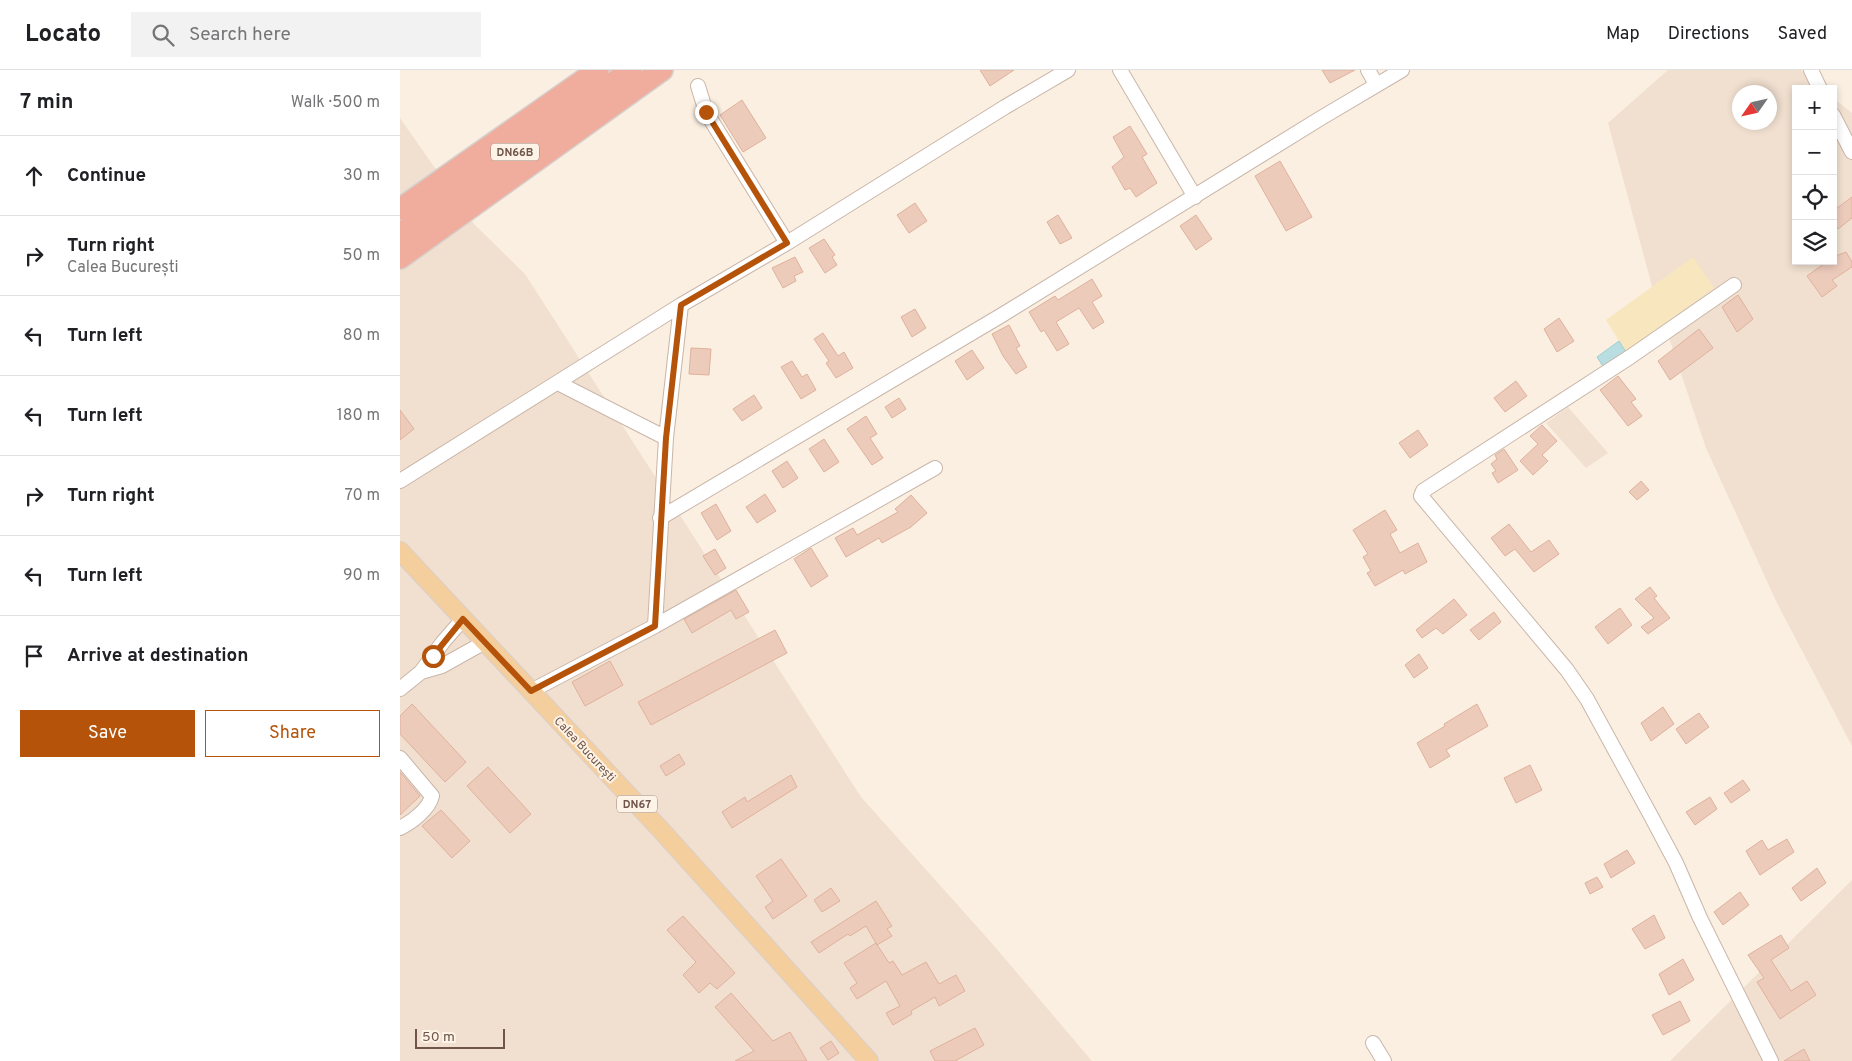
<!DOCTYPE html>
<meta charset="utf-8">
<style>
:root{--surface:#fff;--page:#f2f2f2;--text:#202124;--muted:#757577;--line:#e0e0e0;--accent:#b45309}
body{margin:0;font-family:Overpass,sans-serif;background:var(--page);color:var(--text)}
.controls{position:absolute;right:15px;top:15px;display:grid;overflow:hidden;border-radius:0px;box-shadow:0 2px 8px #0003}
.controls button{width:45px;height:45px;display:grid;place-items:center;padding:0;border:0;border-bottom:1px solid var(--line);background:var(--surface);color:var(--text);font:25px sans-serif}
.compass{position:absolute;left:1332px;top:15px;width:45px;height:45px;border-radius:50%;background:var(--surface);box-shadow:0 2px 8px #0003;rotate:236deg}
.scale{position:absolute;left:15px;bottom:12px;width:90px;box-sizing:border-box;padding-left:5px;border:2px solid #6f554a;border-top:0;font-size:14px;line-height:18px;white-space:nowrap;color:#6f554a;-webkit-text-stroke:4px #fef3e7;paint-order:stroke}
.stop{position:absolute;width:15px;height:15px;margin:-11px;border:4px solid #b45309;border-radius:50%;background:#fff}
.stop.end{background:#b45309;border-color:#fff;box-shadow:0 1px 5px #0008}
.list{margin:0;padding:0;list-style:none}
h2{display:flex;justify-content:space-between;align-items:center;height:65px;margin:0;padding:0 20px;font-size:21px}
h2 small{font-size:16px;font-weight:400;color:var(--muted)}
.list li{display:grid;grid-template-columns:32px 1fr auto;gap:15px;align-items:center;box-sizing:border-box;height:80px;padding:0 20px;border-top:1px solid var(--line)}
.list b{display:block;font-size:19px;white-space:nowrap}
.list p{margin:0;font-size:16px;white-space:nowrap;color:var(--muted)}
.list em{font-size:16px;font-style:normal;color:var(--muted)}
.actions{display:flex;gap:10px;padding:15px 20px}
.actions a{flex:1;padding:11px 0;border:1px solid var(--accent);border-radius:0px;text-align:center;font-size:18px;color:var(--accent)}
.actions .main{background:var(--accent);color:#fff}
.icon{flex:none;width:28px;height:28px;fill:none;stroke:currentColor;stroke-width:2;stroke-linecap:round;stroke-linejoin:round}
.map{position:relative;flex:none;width:1452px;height:991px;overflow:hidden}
header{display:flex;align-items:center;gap:30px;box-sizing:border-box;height:70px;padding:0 25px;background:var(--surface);border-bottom:1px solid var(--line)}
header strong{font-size:24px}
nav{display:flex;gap:28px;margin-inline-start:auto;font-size:18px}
.search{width:350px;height:45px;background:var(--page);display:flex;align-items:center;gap:12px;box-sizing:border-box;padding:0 18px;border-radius:0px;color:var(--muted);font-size:19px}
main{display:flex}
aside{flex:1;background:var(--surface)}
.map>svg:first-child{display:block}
.residential{fill:#f1e0d0;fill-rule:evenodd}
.sand{fill:#f8e7be}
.water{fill:#b8dee2;stroke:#9fced3}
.building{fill:#edcbbb;stroke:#dfb19c}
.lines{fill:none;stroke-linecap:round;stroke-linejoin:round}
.minor-casing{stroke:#c9b6a9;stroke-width:16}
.major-casing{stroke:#d7cfcc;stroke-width:20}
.highway-casing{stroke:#d7cfcc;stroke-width:24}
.minor{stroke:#fff;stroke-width:14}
.major{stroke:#f5ce9d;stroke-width:18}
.highway{stroke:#f0ac9c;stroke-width:21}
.route{stroke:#b45309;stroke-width:6}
.labels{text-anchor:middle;stroke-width:4;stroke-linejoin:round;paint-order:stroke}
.shield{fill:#fef3e7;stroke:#9a8479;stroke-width:1}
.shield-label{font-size:11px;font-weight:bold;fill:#6f554a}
.street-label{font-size:12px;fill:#6f554a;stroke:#fef3e7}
</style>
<header>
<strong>Locato</strong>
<div class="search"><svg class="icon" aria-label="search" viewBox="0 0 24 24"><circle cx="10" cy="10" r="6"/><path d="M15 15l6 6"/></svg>Search here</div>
<nav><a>Map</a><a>Directions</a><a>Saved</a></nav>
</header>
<main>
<aside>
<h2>7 min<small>Walk · 500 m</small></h2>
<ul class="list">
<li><svg class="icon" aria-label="ahead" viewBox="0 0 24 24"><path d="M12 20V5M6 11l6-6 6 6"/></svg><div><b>Continue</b></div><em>30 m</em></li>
<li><svg class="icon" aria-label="right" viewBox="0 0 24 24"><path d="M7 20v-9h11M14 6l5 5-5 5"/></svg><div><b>Turn right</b><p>Calea București</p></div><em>50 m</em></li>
<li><svg class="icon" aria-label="left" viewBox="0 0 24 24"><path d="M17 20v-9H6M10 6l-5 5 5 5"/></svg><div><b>Turn left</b></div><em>80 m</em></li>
<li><svg class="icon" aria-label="left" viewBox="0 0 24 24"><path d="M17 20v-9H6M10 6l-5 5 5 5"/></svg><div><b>Turn left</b></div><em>180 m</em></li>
<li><svg class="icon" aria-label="right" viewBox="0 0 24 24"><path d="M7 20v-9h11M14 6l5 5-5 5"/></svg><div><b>Turn right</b></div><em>70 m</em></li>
<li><svg class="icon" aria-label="left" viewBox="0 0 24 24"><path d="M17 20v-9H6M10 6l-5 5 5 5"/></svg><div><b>Turn left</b></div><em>90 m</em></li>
<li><svg class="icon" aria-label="arrive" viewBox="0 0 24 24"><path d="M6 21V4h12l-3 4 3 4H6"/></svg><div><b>Arrive at destination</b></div></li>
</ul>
<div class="actions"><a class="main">Save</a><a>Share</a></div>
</aside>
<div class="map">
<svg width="1452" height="991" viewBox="0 0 1452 991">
<rect width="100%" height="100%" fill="#faefe1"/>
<path class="residential" d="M1268,0H1401L1423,19H1396V191H1433V28L1452,43V676L1377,533L1306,378L1253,220L1208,53ZM1340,22H1370V52H1340Z
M0,48L74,154L125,204L461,727L589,870L692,991H0Z
M1168,337L1208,383L1186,398L1146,353Z
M1452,810V991H1270Z"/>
<path class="sand" d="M1293,187L1314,218L1226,282L1206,250Z"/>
<path class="water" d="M1219,271L1226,282L1204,298L1197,287Z"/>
<path class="building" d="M580,0H614L590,16Z
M922,0H955L930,13Z
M342,30L366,68L343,82L320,45Z
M730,56L747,84L742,87L757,113L736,127L730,118L725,120L712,97L724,87L713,67Z
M880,91L912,147L886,161L855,106Z
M1452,127V148L1438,159L1433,153V141Z
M515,133L527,151L509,163L497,145Z
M658,145L672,168L660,174L647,152Z
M796,145L812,169L796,180L780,156Z
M424,169L435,185L432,187L437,195L425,203L409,178Z
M1446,182L1452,192V197L1432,210L1437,216L1422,227L1407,206L1428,191H1433V187Z
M395,187L403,202L394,206L396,211L383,218L372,198Z
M692,209L702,226L692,232L704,252L693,259L679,238L656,252L669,274L657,281L644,260L641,262L629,242L655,226L658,230Z
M1338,225L1353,249L1337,262L1322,237Z
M515,239L526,258L512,267L501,247Z
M1159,248L1174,271L1157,282L1144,259Z
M609,255L620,276L616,278L627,297L616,304L603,286L592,264Z
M1299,259L1313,278L1270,310L1258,291Z
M423,263L438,286L444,282L453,298L436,308L426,293L429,291L414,269Z
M291,278L311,279L309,305L289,304Z
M572,280L584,298L567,310L555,291Z
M392,291L402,307L407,304L416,320L401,329L381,297Z
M1218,306L1236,329L1231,332L1242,346L1228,356L1200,320Z
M1116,311L1127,326L1105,342L1094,328Z
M354,325L362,338L342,351L333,339Z
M499,328L506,339L492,348L485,337Z
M0,340L14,359L0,370Z
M466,346L477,364L470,368L483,388L472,395L447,359Z
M1142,355L1157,371L1142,385L1148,391L1133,405L1120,391L1138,374L1130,366Z
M1018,360L1028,375L1010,388L999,373Z
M424,369L439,392L424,402L409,379Z
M1104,379L1118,400L1098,413L1092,403L1096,401L1091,394L1097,389L1095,385Z
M387,391L398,408L383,418L372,401Z
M1241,411L1249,420L1237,430L1229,422Z
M365,424L376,441L357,453L346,437Z
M511,425L527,443L511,457L482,473L479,468L446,487L435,468L453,458L457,465L498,442L495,439Z
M316,434L331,461L317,470L301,443Z
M985,440L997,460L990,464L1000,483L1018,473L1027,492L1005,504L1003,500L975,516L967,503L971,501L963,487L968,484L953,460Z
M1109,454L1131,482L1149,470L1159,484L1134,502L1115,479L1105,486L1091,468Z
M411,478L428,506L411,517L394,489Z
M315,479L326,498L315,505L303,486Z
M1250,517L1257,526L1254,528L1270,548L1248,564L1241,557L1254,548L1235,529Z
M336,520L349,542L336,549L331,540L292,563L284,549Z
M1054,529L1067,545L1043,564L1036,558L1022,568L1016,560Z
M1220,538L1232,555L1208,574L1195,557Z
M1094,542L1101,552L1079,570L1070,560Z
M375,560L387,583L251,655L238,632Z
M1019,584L1028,598L1014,608L1005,595Z
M210,591L223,615L185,636L172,612Z
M12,634L66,692L45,712L0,664V646Z
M1077,634L1088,656L1046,680L1050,686L1030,698L1017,673L1045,656L1044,654Z
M1263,637L1274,654L1251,671L1241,653Z
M1299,643L1309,657L1286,674L1276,659Z
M279,684L285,694L266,706L260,696Z
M1130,695L1142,720L1116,733L1104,708Z
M88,697L131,744L110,763L67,716Z
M0,702L20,726L0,745Z
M391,705L397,717L332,758L322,742L345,727L347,732Z
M1343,710L1350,720L1331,733L1324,723Z
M1310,727L1317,739L1295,755L1286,742Z
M41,740L70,771L52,788L22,756Z
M1387,769L1394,782L1360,805L1346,781L1362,770L1368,780Z
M1227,780L1235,793L1211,808L1204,794Z
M381,789L407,826L373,849L365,837L373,831L356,806Z
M1417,798L1426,813L1401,831L1392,818Z
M1197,807L1203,817L1190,824L1185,813Z
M431,818L440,831L422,842L414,830Z
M1340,822L1349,835L1323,855L1314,842Z
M476,831L492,856L487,859L492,866L477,875L466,856L450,866L448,864L419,883L411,872Z
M1254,845L1265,868L1245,879L1232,859Z
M283,846L335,903L317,919L310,913L299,923L283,905L296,892L267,860Z
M1381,865L1389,878L1371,890L1391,921L1407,911L1416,925L1380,949L1357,912L1364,908L1348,885Z
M476,873L489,893L493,891L502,905L526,892L539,914L556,905L565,921L539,936L535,927L511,941L512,944L493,955L486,943L500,936L486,911L457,929L450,918L457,913L444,893Z
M1283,889L1294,910L1269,925L1259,904Z
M331,923L373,971L390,962L407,991H335L354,981L315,937Z
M1280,931L1290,951L1263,965L1252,945Z
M575,958L584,975L555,991H535L530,981Z
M431,971L439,983L428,990L420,978Z
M1404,979L1410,991H1384Z"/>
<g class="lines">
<defs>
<path id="minor" d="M720,0L795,127
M968,0L976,14
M1411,0L1420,19
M298,16L306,42L387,173
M1433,45L1452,82
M1334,215L1230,287L1023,421L1021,426L1167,600L1187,629L1251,746L1276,793L1300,848L1371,991
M158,313L266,368
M0,411L281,235L387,173L605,37L668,0
M260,448L602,245L921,48L1002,0
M255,556L266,368L281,235
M21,602L42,596L85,572
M0,619L21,602L43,572L63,549
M131,621L255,556L535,398
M0,688L32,726C29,739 12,752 0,758
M973,973L984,991"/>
<path id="major" d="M0,481L261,760L469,991"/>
<path id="highway" d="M0,139L198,0
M0,164L231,0
M0,188L262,0"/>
</defs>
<use href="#minor" class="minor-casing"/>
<use href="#major" class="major-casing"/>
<use href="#highway" class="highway-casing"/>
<use href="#minor" class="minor"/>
<use href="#major" class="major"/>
<use href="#highway" class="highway"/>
</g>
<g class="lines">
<path class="route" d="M33,586L63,549L131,621L255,556L266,368L281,235L387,173L306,42"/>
</g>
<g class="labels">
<g class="shield">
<rect x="91" y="73.5" width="48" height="17" rx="4"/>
<rect x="217" y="725.5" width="40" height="17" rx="4"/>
</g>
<g class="shield-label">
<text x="115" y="86">DN66B</text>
<text x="237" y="738">DN67</text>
</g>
<g class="street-label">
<text transform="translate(185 679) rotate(47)" y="4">Calea București</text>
</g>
</g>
</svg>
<div class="controls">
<button>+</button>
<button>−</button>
<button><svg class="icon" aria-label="locate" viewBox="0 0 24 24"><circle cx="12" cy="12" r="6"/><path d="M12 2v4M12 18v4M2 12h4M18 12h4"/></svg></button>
<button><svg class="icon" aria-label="layers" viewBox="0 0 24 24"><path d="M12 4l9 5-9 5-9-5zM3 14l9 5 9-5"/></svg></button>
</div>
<svg class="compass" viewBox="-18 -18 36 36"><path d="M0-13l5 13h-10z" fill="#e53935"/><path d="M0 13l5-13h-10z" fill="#757577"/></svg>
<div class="scale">50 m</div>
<div class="stop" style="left:33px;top:586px"></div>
<div class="stop end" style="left:306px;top:42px"></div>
</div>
</main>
